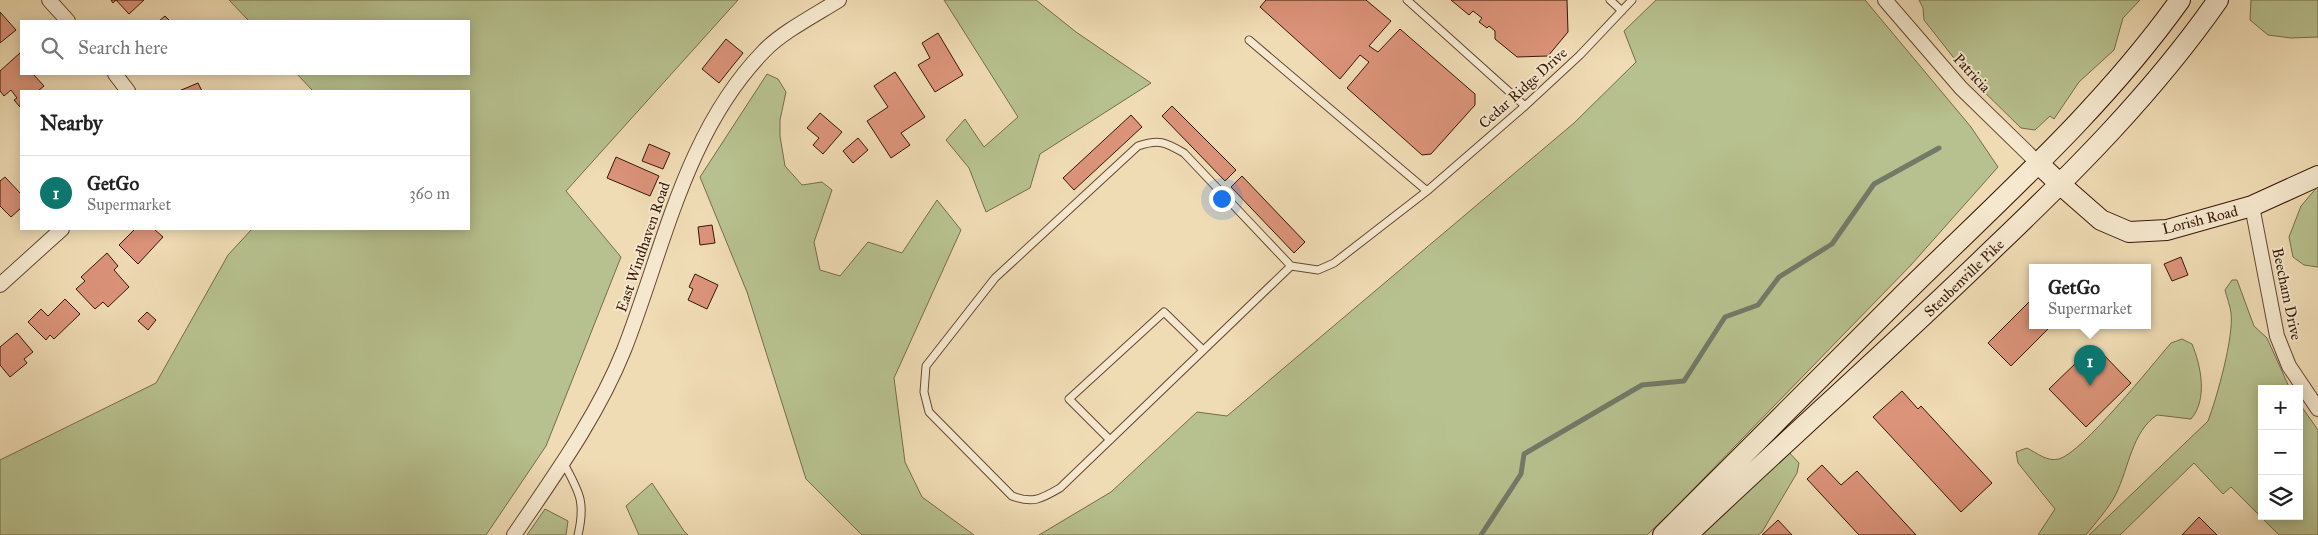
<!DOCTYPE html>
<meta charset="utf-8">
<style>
:root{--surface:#fff;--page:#f2f2f2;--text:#222;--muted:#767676;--line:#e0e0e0;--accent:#0f766e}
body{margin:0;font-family:"IM FELL Great Primer",serif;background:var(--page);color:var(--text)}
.controls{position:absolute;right:15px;bottom:15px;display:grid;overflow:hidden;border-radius:0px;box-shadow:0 2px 12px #0003}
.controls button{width:45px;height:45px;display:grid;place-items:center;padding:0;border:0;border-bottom:1px solid var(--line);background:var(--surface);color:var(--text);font:25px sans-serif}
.you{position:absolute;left:1221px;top:198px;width:18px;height:18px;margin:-12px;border:4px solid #fff;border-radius:50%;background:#1a73e8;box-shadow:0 0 0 8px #1a73e833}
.badge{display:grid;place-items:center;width:32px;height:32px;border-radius:50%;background:var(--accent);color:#fff;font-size:16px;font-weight:700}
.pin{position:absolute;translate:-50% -41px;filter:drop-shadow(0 1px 2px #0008)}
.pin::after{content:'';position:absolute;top:26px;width:18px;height:15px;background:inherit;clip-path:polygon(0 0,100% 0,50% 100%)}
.popup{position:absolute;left:2029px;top:264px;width:122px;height:65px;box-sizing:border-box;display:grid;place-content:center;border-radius:0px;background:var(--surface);filter:drop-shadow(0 1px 4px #0005);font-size:16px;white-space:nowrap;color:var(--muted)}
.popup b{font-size:19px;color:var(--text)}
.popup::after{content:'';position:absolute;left:50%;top:100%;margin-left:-10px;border:10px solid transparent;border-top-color:var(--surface)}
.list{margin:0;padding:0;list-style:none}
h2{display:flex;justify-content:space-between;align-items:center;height:65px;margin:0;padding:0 20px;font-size:21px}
h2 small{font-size:16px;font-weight:400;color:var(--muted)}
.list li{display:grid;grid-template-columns:32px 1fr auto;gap:15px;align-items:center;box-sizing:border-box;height:75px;padding:0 20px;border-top:1px solid var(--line)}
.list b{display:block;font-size:19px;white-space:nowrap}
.list p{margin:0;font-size:16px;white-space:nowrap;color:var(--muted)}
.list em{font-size:16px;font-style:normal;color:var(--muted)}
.icon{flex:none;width:28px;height:28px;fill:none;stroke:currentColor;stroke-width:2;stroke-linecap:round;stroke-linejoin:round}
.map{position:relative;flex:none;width:2318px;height:535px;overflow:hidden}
.search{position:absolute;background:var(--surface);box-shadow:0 2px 12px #0003;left:20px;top:20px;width:450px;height:55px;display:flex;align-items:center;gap:12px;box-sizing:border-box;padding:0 18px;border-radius:0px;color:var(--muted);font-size:19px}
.panel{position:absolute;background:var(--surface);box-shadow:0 2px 12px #0003;left:20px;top:90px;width:450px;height:140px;border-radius:0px}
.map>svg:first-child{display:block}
.green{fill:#b7c18f;stroke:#776c4b}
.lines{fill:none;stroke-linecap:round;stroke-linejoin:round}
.stream{stroke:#727a68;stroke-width:5}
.building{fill:#db9379;stroke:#371707}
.lane-casing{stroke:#654832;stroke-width:9}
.street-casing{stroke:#654832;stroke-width:16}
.secondary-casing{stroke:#371707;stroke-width:22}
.lane{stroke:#f5e8ce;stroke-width:7}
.street{stroke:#f5e8ce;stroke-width:14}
.secondary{stroke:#f5e8ce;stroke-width:20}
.labels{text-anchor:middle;stroke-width:4;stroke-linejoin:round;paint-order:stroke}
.street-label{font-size:15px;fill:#371707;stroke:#f5e8ce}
</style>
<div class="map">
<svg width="2318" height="535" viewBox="0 0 2318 535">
<rect width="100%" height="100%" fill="#efdbb4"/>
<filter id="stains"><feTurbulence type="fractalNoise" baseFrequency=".004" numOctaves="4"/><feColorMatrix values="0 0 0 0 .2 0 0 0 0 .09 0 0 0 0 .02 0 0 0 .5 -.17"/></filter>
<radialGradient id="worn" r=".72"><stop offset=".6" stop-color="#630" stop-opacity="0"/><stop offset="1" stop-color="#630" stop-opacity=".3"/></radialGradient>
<path class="green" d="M229,0H738L566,191L621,257L546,446L486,535H0V460L156,383L228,255L252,229H469V91H313L297,74H469V21H249Z
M944,0H1036L1076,32L1151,83L1040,154L1030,188L986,212L969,168L946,140L965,119L984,147L1018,117Z
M1656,0H1865L1971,127L1998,167L1911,265L1671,512L1647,535H1039L1111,492L1197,412L1227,416L1574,123L1636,62L1624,31Z
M1919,0H2140L2123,18L2114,50L2079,82L2054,119L2050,116L2035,130L2021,128L1968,76L1924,20L1923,8Z
M2251,0H2318V37L2291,38L2268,35L2250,20Z
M767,74L778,79L786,92L780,120V136L785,166L802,185L822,182L832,190L814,242L820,270L840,276L868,242L902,253L937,200L961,230L894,378L905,462L922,497L974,535H862L806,479L747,292L700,177Z
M2318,186V267L2304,265L2293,257L2289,237L2301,206Z
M2232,280H2237L2254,326L2267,338L2290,389H2262V516H2299V403L2318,430V535H2279L2231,487L2223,494L2194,463L2120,535H2089L2208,421C2217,397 2234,337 2231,313C2230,305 2227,298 2225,290Z
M2182,339L2192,344C2201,366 2208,399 2191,419L2157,415C2132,432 2129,467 2116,494C2109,508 2096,522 2086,535H2038L2055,509L2018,463L2016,452L2027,448C2037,453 2047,462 2059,459C2083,452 2151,366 2171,343Z
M1784,447L1799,463L1797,473L1762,532L1758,535H1691Z
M652,483L684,531L688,535H639L626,506Z
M545,509L568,521L566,535H527Z"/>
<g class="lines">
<path class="stream" d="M1481,535L1521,474L1524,454L1642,385L1684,381L1725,317L1758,305L1779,277L1832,244L1874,184L1939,148"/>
</g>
<path class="building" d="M111,0H144L129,14L116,0L113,3Z
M1266,0H1366L1391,21L1369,46L1378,52L1400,29L1475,94V105L1431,154L1422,155L1347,88L1369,62L1360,55L1340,79L1260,7Z
M1451,0H1567L1568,32L1548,56L1517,57L1495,39V31L1489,26L1487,28L1479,22L1482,18L1473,11L1469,15Z
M0,12L16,30L0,43Z
M165,16L170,21H159Z
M938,33L963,75L935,92L918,65L930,58L922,43Z
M726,39L743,53L719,83L702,69Z
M21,52V74H33L44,86L38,91H21L20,107L14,100L17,98L11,90L4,96L0,91V71Z
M895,72L925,117L901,133L910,145L891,158L867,121L888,107L874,86Z
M198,83L202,91H179Z
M1172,106L1236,170L1225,181L1162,116Z
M820,113L842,132L823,154L813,145L819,138L807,128Z
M1131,115L1142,127L1074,190L1063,178Z
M858,138L868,150L853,163L843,151Z
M649,144L670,153L663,169L642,161Z
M616,157L659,176L650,196L607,178Z
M1242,176L1305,242L1294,253L1231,187Z
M5,177L21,194V208L11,217L0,206V181Z
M712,225L715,243L700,245L698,227Z
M135,229H154L163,237L138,264L119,245Z
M107,253L118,266L114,270L129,287L108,307L103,302L95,309L76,289L85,281L81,277Z
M2181,257L2188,275L2172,281L2164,264Z
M695,274L718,285L707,309L688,300L693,289L689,287Z
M65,299L80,314L54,339L50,335L46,340L28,322L41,309L48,316Z
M2032,299V325H2052L2011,366L1988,343Z
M147,312L156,320L148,330L138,321Z
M17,333L33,352L24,359L27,363L10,377L0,365V347Z
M2098,349L2131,383L2086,427L2049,389L2080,359L2087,360Z
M1902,391L1918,409L1921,406L1992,483L1961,512L1873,417Z
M1822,465L1841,485L1857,471L1916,535H1859L1807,479Z
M2199,517L2217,535H2182Z
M1778,520L1792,535H1762Z"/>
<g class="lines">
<defs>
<path id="lane" d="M1407,0L1525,106
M1610,0L1622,11
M1249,40L1427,191
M1291,266L1060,488C1041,499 1033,504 1012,496L929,412L924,392L926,366L995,278L1138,146C1159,139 1165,142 1184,153L1291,266L1318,270L1334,263L1427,191L1525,106L1580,55L1632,0
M1110,440L1069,399L1164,312L1203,350
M563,462C579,492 586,501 578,535"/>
<path id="street" d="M49,0L68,21
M1885,0L1961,88L2039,164
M115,74L128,91
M2252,206L2277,336L2289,366L2318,409
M0,285L62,229
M514,535C554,476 597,417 624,350C664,248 685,132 764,51C782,32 817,14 839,0"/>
<path id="secondary" d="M2039,164L2061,185L2101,220L2129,232L2167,230L2252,206L2318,176
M1663,535C1743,456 1821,376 1901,297C1998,201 2101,111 2180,0
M1687,535C1788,439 1892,347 1992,250C2074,172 2153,93 2218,0"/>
</defs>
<use href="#lane" class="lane-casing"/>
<use href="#street" class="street-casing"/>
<use href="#secondary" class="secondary-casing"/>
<use href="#lane" class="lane"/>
<use href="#street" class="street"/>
<use href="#secondary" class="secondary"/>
</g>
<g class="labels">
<g class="street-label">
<text transform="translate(1972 73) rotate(47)" y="5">Patricia</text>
<text transform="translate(1523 88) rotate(-42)" y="5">Cedar Ridge Drive</text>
<text transform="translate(2200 220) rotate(-14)" y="5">Lorish Road</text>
<text transform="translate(643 247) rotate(-71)" y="5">East Windhaven Road</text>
<text transform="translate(1964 278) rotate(-44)" y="5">Steubenville Pike</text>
<text transform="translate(2287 294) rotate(78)" y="5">Beecham Drive</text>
</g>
</g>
<rect width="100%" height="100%" filter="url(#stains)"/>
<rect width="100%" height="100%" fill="url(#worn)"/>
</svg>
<div class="controls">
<button>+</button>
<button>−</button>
<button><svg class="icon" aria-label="layers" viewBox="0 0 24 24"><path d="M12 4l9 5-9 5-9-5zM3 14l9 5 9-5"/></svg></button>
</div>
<div class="you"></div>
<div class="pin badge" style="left:2090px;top:386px">1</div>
<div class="popup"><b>GetGo</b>Supermarket</div>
<div class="search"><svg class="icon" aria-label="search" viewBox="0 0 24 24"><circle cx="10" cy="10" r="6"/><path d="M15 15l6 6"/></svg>Search here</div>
<section class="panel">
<h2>Nearby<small></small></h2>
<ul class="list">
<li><span class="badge">1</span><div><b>GetGo</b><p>Supermarket</p></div><em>360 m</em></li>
</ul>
</section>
</div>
